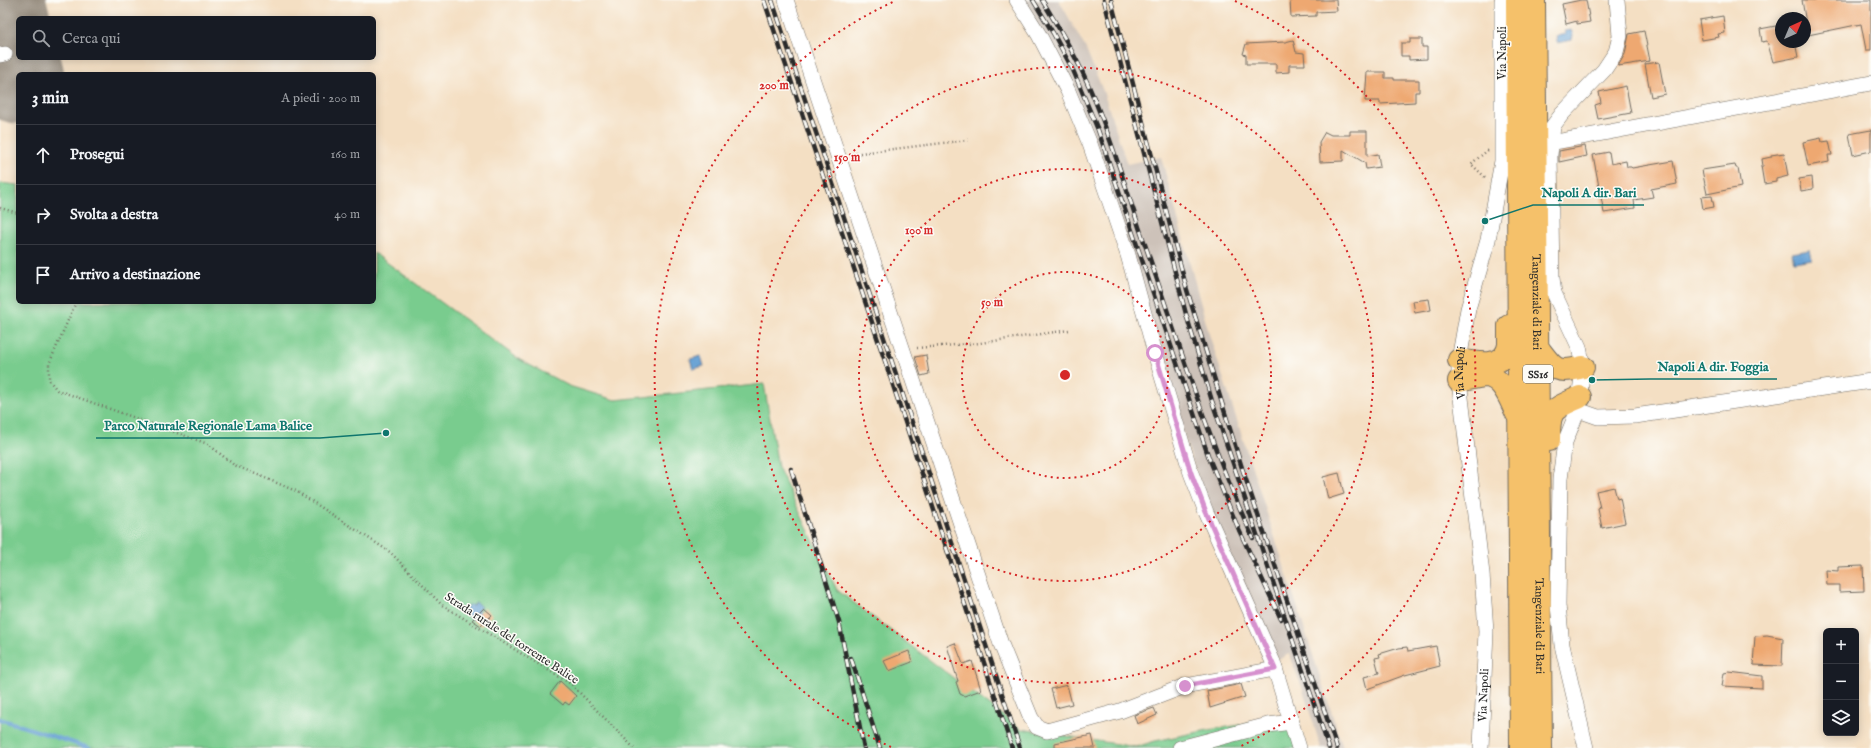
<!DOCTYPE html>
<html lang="it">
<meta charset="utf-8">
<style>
:root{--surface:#171b24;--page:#242831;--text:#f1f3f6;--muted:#9ea1a6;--line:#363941}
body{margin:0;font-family:"IM FELL English",serif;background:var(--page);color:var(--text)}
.controls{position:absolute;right:12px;bottom:12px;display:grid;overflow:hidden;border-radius:6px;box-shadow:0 2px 10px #0003}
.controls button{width:36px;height:36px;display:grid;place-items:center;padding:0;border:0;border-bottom:1px solid var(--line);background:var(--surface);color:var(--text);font:20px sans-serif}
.compass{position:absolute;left:1775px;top:12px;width:36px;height:36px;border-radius:50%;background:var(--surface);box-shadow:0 2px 10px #0003;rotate:44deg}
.stop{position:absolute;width:12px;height:12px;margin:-9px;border:3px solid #d690ce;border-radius:50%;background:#fff}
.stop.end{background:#d690ce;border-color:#fff;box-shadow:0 1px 4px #0008}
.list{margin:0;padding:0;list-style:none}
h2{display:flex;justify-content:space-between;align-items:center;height:52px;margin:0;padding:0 16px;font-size:17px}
h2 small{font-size:13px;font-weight:400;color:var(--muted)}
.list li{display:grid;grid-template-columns:26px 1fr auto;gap:12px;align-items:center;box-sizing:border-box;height:60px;padding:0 16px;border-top:1px solid var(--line)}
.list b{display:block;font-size:15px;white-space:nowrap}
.list em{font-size:13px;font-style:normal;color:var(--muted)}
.icon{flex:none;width:22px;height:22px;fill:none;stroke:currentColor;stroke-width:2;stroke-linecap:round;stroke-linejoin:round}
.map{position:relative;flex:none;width:1871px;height:748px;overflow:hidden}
.search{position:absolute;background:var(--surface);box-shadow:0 2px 10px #0003;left:16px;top:16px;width:360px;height:44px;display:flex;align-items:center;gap:10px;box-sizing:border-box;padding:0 14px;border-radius:6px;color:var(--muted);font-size:15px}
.panel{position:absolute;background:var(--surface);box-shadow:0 2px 10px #0003;left:16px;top:72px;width:360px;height:232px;border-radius:6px}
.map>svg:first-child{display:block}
.industrial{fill:#cdc2b9}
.green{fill:#79cc8e;stroke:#527c5c}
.water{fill:#639fd3;stroke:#47657f}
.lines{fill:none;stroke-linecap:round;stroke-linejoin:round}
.stream{stroke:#639fd3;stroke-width:4}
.runway{stroke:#908577;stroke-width:93}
.building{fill:#eea871}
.minor-casing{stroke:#716a60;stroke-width:16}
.highway-casing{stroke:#716a60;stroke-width:24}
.path{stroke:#716a60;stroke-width:2.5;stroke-dasharray:1 3;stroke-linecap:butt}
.minor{stroke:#fff;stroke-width:15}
.highway{stroke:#f5c16b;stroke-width:22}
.rail-casing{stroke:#2b2b2b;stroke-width:4.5}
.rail{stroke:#fdfcf7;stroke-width:3;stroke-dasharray:9;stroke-linecap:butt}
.route{stroke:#d690ce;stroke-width:5}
.ring{fill:none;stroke:#d62828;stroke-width:2;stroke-dasharray:2 4}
.labels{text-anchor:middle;stroke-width:3;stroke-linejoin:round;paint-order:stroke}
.shield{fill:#fdfcf7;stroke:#6a6a68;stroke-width:1}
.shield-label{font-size:11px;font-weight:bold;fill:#2b2b2b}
.street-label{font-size:12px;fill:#2b2b2b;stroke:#fdfcf7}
.centre{fill:#d62828;stroke:#fdfcf7;stroke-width:2}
.ring-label{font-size:12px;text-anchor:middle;font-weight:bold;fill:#d62828;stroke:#fdfcf7;stroke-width:3;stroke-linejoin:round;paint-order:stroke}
.leader{fill:none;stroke:#0f766e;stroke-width:1.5}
.callout-dot{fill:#0f766e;stroke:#fdfcf7;stroke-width:1.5}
.callout-label{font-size:13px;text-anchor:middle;font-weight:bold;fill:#0f766e;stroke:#fdfcf7;stroke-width:3;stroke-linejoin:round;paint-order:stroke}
</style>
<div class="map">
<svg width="1871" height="748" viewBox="0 0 1871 748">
<rect width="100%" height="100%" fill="#fdfcf7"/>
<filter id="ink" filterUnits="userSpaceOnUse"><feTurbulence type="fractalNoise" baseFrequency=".025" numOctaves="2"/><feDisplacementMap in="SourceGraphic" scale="8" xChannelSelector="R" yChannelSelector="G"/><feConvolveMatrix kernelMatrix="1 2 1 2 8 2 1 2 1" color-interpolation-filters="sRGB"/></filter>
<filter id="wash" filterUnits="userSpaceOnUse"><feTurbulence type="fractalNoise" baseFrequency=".012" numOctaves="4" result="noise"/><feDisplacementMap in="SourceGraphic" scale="16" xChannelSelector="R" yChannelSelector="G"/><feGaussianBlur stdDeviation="0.9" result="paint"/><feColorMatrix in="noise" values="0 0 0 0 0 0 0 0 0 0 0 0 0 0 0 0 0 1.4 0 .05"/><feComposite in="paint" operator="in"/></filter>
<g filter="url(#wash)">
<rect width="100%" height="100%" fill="#f4dfc3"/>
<path class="industrial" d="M1013,0H1059L1086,49L1103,91L1127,164L1161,157L1209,334L1343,748H1321L1302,687L1289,654L1279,659L1239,598L1123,257L1067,97Z"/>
<path class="green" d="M0,183L18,185V302H374V253L520,360L569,386L615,400L764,384L778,467L837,590L1021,729L1136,747L1155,741L1208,730L1290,717L1299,748H0Z"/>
<path class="water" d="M1571,30L1573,35L1572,40L1557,43L1556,36L1566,34L1565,31Z
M1810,250L1812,259L1794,262L1792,253Z
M701,356L704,366L693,369L690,359Z
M476,602L481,607L478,610L480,613L472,620L462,611L470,604L472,606Z"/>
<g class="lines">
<path class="stream" d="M0,719L89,748"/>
<path class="runway" d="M0,5L18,77"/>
</g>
<g id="blocks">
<path class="building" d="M1290,0H1336L1337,11L1316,12V16L1291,17Z
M1581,0H1586L1590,22L1577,24V21L1566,24L1562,4Z
M1802,0H1871V50H1866L1861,24L1808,35Z
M1723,16L1725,33L1718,34L1719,37L1702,40L1699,20Z
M1781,25V42H1795L1798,57L1773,62L1767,41L1762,42L1760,29Z
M1644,31L1650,61L1618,66L1625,54L1629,34Z
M1410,39H1422V47H1427V59L1409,60V56H1401V43H1410Z
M1293,40L1296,52L1304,53L1305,65H1289V72L1276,73V64H1246V55L1243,54L1246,44L1285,42Z
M1659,62L1665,94L1651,97L1645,64Z
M1367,72H1385V78H1394V80H1419V92H1415V102L1380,104V101H1365Z
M1626,86L1631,113L1598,119L1595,105L1601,103L1599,92Z
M1871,130V151L1853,155L1849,134Z
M1350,131H1367V156L1378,154L1380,167L1366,169L1365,163L1343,150V161L1320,162L1319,142L1325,132L1331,135H1350Z
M1821,138L1822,142L1829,141L1832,155H1828L1829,162L1808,166L1803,142Z
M1585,146L1587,156L1559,162V151Z
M1609,152L1611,164L1626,161L1627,167H1631L1632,168L1673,161L1677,184L1651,189L1653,197L1634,200L1635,208L1604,213L1593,155Z
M1784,153L1788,176L1776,179V182L1764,184L1761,166H1763L1762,159L1771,157V155Z
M1735,165L1736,168H1738L1741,187L1707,194L1702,170Z
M1812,177L1813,189L1801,191L1799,179Z
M1712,196L1714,207L1703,209L1701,197Z
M1429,299L1431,310L1415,313L1413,301Z
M926,355L929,374L921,376L915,357Z
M1339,473L1344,494L1328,499L1323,477Z
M1614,487L1617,499L1620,498L1625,523L1602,528L1598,509L1600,508L1596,491Z
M1863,566L1864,591L1839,592V585H1827L1826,570L1838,571V567Z
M484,608L492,615L481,626L472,620Z
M1767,635L1783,638L1782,666L1753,665L1755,636Z
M955,643L963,664L972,661L981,690L964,696L960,694L956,682L958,681L947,646Z
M1436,646L1440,666L1405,675L1367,689L1364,677L1379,673L1375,658L1380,657L1379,654L1399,648L1407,647L1408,651Z
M909,651L912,662L889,671L884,661Z
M1729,672L1762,676V688L1722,686L1724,673Z
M560,681L576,696L569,705L565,702L563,705L550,694Z
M1241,684L1245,697L1210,708L1207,691Z
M1067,685L1072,704L1056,708L1051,689Z
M1154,708L1157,715L1137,724L1134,715Z
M1092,735L1095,748H1055V743Z"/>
</g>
</g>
<g filter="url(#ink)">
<use href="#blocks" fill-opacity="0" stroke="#716a60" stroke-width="1"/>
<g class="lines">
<defs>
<g id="minor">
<path d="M786,0L1001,644L1031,718L1037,727L1047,731L1120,711L1185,686L1275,669"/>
<path d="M1017,0L1039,35L1068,91L1090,144L1128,255L1155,353L1191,473L1206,512L1273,662L1299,748"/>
<path d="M0,55L5,54"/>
<path d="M1550,143L1871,83"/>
<path d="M1578,410L1598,417L1635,416L1871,381"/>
<path d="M1180,748L1268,725L1292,722"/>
<path id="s1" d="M1481,748L1486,631L1482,574L1459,381V360L1468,309L1488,240L1502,161V0"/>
<path d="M1586,748L1562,645L1558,605L1560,479L1565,442L1578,410L1583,367L1579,347L1554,293L1552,278L1550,155L1553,126L1562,114L1604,70L1616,52L1620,36L1617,0"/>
</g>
<g id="highway">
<path d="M1517,0L1521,748"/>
<path id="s2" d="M1534,0L1541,748"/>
<path d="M1538,348C1554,369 1555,374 1583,367"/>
<path d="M1459,360C1476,363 1505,370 1509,345C1509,339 1509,332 1509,326"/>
<path d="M1459,381C1467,379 1475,377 1484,376C1503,376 1510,400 1517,414"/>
<path d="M1549,440C1549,408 1552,410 1580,397"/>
</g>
</defs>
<use href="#minor" class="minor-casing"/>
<use href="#highway" class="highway-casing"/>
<path class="path" d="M852,154L968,140
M1485,177L1471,164L1488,150
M0,208L18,213
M76,302L49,364V380L57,390L208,444L234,465L296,491L390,552L442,605L571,684L634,748
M917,348L980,343L1069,330"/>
<use href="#minor" class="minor"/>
<use href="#highway" class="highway"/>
<defs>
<path id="rail" d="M764,0L886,364L1012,748
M772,0L1020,748
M1033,0L1053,33L1073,70L1098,130L1209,458L1239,530L1281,619
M1042,0C1056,23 1070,46 1082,71C1106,122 1122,176 1140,230C1176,333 1207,439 1253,538
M1104,0L1186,314L1212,401L1329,748
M1111,0L1187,290L1242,468L1337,748
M791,469L839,622L864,748
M851,658L880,748"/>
</defs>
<use href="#rail" class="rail-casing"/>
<use href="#rail" class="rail"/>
</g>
</g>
<g class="lines" filter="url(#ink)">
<path class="route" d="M1155,353L1191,473L1206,512L1275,669L1185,686"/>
</g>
<g class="ring">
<circle cx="1065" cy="375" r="103"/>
<circle cx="1065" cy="375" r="206"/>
<circle cx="1065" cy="375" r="308"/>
<path d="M891 747A411 411 0 0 1 895 1M1235 1A411 411 0 0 1 1239 747"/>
</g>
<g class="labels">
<rect class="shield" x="1523" y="365" width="30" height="18" rx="3"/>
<g class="shield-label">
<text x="1538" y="378">SS16</text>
</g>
<g class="street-label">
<text transform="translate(1502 53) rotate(-90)" y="4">Via Napoli</text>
<text dy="4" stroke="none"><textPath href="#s2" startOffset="302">Tangenziale di Bari</textPath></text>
<text dy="4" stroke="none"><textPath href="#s1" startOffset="377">Via Napoli</textPath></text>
<text dy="4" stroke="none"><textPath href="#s2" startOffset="626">Tangenziale di Bari</textPath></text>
<text transform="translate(512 638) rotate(33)" y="4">Strada rurale del torrente Balice</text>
<text dy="4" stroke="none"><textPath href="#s1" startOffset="53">Via Napoli</textPath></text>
</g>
</g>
<circle cx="1065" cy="375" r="6" class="centre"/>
<g class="ring-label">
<text x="774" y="89">200 m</text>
<text x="847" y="161">150 m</text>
<text x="919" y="234">100 m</text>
<text x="992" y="306">50 m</text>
</g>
<path class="leader" d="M1485 221L1533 205H1644M1592 380L1650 379H1777M386 433L320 438H96"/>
<g class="callout-dot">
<circle cx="1485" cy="221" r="4"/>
<circle cx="1592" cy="380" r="4"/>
<circle cx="386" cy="433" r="4"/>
</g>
<g class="callout-label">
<text x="1589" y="197">Napoli A dir. Bari</text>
<text x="1713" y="371">Napoli A dir. Foggia</text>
<text x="208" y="430">Parco Naturale Regionale Lama Balice</text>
</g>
</svg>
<div class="controls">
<button>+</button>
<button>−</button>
<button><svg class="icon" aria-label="layers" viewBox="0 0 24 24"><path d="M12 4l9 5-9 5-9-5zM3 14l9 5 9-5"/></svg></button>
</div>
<svg class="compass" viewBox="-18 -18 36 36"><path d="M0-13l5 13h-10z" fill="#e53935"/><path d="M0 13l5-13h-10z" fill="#9ea1a6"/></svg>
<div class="stop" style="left:1155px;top:353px"></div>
<div class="stop end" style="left:1185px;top:686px"></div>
<div class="search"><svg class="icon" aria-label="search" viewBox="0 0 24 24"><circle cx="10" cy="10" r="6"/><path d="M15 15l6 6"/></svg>Cerca qui</div>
<section class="panel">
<h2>3 min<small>A piedi · 200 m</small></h2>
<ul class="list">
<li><svg class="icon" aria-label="ahead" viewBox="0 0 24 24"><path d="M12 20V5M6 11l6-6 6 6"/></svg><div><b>Prosegui</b></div><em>160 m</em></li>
<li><svg class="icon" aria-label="right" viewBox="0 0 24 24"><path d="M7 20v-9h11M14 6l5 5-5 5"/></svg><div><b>Svolta a destra</b></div><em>40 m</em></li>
<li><svg class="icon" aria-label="arrive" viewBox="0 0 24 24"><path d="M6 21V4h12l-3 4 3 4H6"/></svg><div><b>Arrivo a destinazione</b></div></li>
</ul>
</section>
</div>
